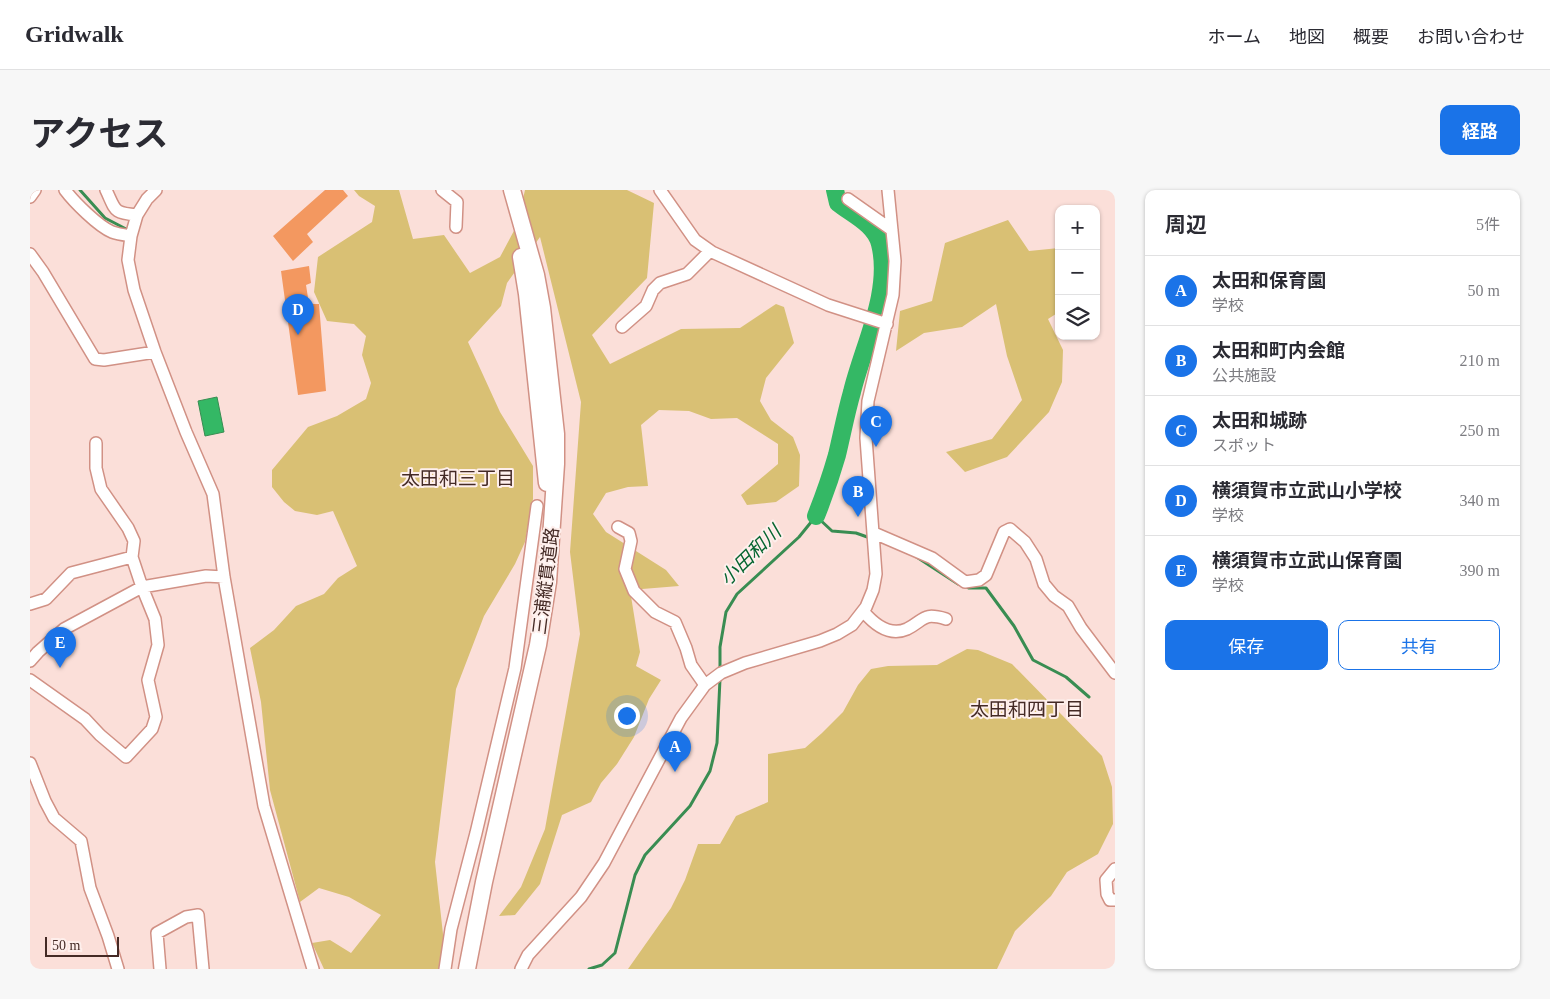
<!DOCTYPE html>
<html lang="ja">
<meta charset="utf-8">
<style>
:root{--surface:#fff;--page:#f7f7f7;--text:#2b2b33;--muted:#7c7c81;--line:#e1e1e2;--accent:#1a73e8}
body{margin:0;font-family:"Times New Roman","Noto Sans JP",serif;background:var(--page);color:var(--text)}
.controls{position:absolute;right:15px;top:15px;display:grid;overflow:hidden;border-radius:10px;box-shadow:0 1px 4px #0004}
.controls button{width:45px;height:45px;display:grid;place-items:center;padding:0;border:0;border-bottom:1px solid var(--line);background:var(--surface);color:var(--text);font:25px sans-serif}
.scale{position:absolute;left:15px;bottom:12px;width:74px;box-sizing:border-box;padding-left:5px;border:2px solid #442a25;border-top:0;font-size:14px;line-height:18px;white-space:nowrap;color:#442a25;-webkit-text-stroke:4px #feefec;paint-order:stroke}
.you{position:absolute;left:596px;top:525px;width:18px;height:18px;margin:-12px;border:4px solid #fff;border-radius:50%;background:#1a73e8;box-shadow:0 0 0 8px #1a73e833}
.badge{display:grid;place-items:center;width:32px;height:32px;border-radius:50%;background:var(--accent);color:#fff;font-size:16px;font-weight:700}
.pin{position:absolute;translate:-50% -41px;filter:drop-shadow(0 1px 2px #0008)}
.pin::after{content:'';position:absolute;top:26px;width:18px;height:15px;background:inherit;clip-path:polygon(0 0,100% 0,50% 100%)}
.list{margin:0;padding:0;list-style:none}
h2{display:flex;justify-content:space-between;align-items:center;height:65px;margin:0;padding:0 20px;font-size:21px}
h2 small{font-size:16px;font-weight:400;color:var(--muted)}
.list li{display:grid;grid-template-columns:32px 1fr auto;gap:15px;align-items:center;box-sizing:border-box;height:70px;padding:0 20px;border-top:1px solid var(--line)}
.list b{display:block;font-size:19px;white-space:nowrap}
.list p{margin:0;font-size:16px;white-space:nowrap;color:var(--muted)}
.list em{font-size:16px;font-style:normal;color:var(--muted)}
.actions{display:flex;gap:10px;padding:15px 20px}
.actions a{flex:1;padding:11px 0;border:1px solid var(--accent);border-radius:10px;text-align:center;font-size:18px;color:var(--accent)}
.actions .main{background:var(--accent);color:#fff}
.icon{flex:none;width:28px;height:28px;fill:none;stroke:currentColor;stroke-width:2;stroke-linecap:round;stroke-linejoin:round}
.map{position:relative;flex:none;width:1085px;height:779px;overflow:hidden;border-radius:10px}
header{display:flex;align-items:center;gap:30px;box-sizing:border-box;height:70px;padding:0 25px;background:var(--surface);border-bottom:1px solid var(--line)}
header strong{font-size:24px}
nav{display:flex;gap:28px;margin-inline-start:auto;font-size:18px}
.intro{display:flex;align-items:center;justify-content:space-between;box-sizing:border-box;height:120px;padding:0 30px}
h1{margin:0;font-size:35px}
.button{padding:12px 22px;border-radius:10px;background:var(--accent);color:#fff;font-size:18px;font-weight:700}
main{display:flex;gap:30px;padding:0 30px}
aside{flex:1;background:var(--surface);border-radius:10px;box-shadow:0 1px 4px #0004}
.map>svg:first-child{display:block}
.green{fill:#d9c074}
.water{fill:#34b865;stroke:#398d52}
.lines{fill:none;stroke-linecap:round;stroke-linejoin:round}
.stream{stroke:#398d52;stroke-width:3}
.river{stroke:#34b865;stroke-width:18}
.building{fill:#f39860}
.minor-casing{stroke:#d19185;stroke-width:14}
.highway-casing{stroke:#d19185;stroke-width:19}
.minor{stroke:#fff;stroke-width:11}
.highway{stroke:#fff;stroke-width:16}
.labels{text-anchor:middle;stroke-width:4;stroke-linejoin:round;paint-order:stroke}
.street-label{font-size:18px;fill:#442a25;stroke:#feefec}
.neighbourhood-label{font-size:19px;fill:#442a25;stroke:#feefec}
.water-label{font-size:19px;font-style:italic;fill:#056530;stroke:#feefec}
</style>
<header>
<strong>Gridwalk</strong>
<nav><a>ホーム</a><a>地図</a><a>概要</a><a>お問い合わせ</a></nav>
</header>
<div class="intro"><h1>アクセス</h1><a class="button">経路</a></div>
<main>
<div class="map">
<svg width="1085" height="779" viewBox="0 0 1085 779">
<rect width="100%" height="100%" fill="#fbdfd9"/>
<path class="green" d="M324,0H369L383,49L414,45L440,83L470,67L487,35L495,0H597L624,13L617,88L562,145L580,174L651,139L710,138L746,114L754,117L764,153L736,188L730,211L741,230L763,247L770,265L769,296L746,312L717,315L711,305L748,274V254L707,228L681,229L659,221L629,220L611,235L618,296L598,297L576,303L563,324L576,342L636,380L649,396L600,400L610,462L606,476L631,490L619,509L604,547L587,574L571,593L561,612L532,625L510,694L485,725L469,726L491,697L515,639L550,444L540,362L551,212L510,47L477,93L471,116L438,152L470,222L503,276V309L495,352L485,374L454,426L426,499L405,672L415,762L413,779H294L282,753L300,750L321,763L351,725L319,707L289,698L270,712L240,600L231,512L220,458L244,440L266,416L294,404L308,388L327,376L303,321L287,325L265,321L254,312L242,297V280L278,237L307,226L336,209L341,193L332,165L336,146L324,134L297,131L284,102L288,67L342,32L345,16L329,6Z
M978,30L999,61L1029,58V122L1018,129L1033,160L1032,192L1019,222L977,267L935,282L916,262L962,249L992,210L977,166L966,114L932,137L894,143L866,161L870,121L902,111L915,53Z
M937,459L948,460L982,474L1072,566L1082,597L1083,634L1068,664L1037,682L1021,706L985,741L967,779H598L641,718L655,690L668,654H690L706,626L738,612V564L775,558L792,543L813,522L828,495L841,479L858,476L907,475Z"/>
<path class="water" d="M187,207L194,242L175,246L168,211Z"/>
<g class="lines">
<path class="stream" d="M50,0L75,28L98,40
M885,366L928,394
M934,396L939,398H956L984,436L1003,470L1036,487L1059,507
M690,480V457L696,422L707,404L769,347L786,326L802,341L826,343L840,348
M559,779L572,775L585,763L605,685L615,665L660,616L680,581L687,553L690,489"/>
<path class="river" d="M786,326C794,306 801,286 807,265C812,244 816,223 822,202C833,156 862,102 850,54C845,34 823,25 808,13L805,0"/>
</g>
<path class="building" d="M295,0H313L318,6L277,44L283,52L263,71L243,46Z
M279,76L281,93L276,95L279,114H289L296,201L268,205L251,81Z"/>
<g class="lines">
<defs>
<path id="minor" d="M35,0C44,12 68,36 82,42C88,44 95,45 101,46
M76,0C86,21 83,23 107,25
M126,0L117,9L107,25L101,46L98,70L104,100L125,162L156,242L183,304L194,387L234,616L283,779
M412,0L427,12L426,37
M630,0L665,50L682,62L798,115L857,134
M0,7L5,0
M818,9L862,40
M0,64L13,82L65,169L74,170L125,162
M592,137L616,116L623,100L630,93L657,84L680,61
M588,337L599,343L601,351L595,379L604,401L625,422L645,432L656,458L661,475L675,495
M844,343L902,368L935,392L949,390L956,385L974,342L980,339L995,352L1006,369L1014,394L1024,406L1038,416L1051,438L1085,483
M0,414L16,409L41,383L102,367
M833,421C843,433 859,447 877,439C895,430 892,422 916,429
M0,471L8,462L34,439L112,397L176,386L194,387
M0,490L55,529L70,545L96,567L122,539L126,527L118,490L128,455L125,429L112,397L102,367L104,351L98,338L71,299L66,278V253
M0,573L15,611L24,628L51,651L60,698L78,746L88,779
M1085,679L1076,690L1077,704L1080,710H1085
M130,779L127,743L156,727L168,725L173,779
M415,779L421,739L446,643L485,478L507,316
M491,779L498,765L551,707L574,673L651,528L675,495L691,483L715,473L790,451L807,444L822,435L836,417L843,400L846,384L836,248L838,211L863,105L865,71L858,0"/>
<path id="highway" d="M491,67L497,104L517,293
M437,779L454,692L508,455L518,392L526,274V244L512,118L506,85L482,0"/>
</defs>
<use href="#minor" class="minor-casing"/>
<use href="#highway" class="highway-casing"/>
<use href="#minor" class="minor"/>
<use href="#highway" class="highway"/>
</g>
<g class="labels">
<g class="street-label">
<text transform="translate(516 391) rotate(-83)" y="6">三浦縦貫道路</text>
</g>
<g class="neighbourhood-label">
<text x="428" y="295">太田和三丁目</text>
<text x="997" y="526">太田和四丁目</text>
</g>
<g class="water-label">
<text transform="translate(720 365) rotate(-44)" y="7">小田和川</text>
</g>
</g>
</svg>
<div class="controls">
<button>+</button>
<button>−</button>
<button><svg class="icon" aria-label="layers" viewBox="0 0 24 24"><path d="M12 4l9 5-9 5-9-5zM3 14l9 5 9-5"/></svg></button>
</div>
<div class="scale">50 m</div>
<div class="you"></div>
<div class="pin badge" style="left:645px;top:582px">A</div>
<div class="pin badge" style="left:828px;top:327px">B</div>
<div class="pin badge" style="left:846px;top:257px">C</div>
<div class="pin badge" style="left:268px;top:145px">D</div>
<div class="pin badge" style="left:30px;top:478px">E</div>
</div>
<aside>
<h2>周辺<small>5件</small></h2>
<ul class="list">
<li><span class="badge">A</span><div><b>太田和保育園</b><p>学校</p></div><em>50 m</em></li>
<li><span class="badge">B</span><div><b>太田和町内会館</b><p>公共施設</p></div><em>210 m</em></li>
<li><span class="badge">C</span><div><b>太田和城跡</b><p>スポット</p></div><em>250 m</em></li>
<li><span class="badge">D</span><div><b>横須賀市立武山小学校</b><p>学校</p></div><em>340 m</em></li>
<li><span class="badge">E</span><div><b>横須賀市立武山保育園</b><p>学校</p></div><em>390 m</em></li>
</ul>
<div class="actions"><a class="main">保存</a><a>共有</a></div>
</aside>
</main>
